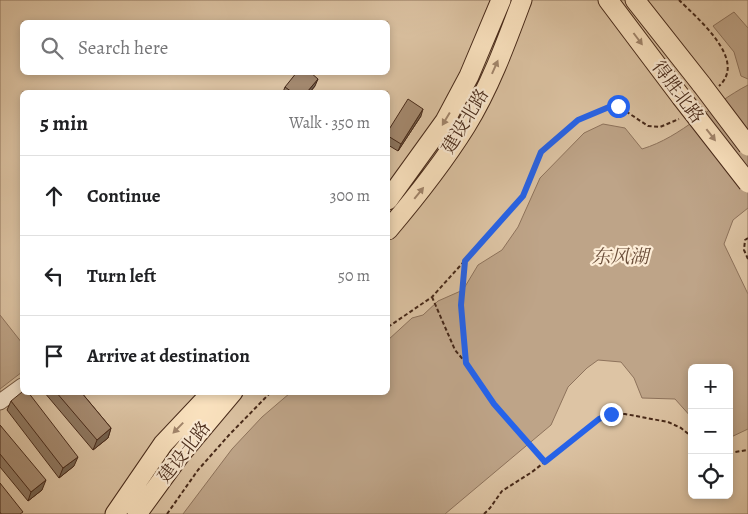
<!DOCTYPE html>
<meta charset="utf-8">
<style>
:root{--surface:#fff;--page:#f6f6f6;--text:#202124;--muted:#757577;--line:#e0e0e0}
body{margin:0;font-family:Alegreya,"Noto Serif SC",serif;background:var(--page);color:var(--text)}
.controls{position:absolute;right:15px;bottom:15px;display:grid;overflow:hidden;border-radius:8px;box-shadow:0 2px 8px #0003}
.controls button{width:45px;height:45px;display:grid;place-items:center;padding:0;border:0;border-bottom:1px solid var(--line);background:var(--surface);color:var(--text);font:25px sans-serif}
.stop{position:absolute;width:15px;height:15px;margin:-11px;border:4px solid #2563eb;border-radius:50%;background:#fff}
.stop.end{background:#2563eb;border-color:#fff;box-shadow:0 1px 5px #0008}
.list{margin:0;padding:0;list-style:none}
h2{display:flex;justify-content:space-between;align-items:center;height:65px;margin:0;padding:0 20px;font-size:21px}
h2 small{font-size:16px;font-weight:400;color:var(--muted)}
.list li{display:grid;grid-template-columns:32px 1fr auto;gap:15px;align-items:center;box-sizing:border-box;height:80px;padding:0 20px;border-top:1px solid var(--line)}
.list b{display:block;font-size:19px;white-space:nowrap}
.list em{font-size:16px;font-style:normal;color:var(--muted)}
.icon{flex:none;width:28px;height:28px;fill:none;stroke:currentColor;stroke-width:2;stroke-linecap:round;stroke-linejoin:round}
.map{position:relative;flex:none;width:748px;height:514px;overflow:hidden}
.search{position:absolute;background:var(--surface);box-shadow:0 2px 8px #0003;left:20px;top:20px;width:370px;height:55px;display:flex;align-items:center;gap:12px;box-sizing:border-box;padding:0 18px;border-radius:8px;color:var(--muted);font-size:19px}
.panel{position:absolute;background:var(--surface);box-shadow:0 2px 8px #0003;left:20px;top:90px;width:370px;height:305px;border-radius:8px}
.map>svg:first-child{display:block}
.green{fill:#ddc4a4;stroke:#92765e;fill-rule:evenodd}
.water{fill:#bea488;stroke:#8e735c}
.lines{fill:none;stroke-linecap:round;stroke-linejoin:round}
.minor-casing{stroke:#745843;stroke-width:17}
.major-casing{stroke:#472919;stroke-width:21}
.path{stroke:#472919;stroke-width:2;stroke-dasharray:4 2.5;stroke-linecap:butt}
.minor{stroke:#fdedd7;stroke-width:15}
.major{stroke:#fce4c1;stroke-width:19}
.major-bridge-casing{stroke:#472919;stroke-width:21;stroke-linecap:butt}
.major-bridge{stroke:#fce4c1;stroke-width:19}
.wall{fill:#8e7760;stroke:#472919}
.shaded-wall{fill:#74614e;stroke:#472919}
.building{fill:#a58a70;stroke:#472919}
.oneway{fill:#a2866d}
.route{stroke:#2563eb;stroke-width:6}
.labels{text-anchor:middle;stroke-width:4.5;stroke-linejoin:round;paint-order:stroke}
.street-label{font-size:18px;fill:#472919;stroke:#fdedd7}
.water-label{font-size:19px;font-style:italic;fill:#6b4e3a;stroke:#fdedd7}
</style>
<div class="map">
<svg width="748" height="514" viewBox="0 0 748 514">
<rect width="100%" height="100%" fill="#fce4c1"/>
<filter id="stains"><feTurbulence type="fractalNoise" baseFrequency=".004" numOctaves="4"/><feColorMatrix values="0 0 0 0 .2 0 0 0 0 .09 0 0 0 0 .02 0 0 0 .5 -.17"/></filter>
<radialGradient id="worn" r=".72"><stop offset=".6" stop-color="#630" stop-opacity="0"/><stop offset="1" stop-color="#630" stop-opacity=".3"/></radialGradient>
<path class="green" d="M0,0H748V514H0ZM22,22H388V72H22ZM22,92H388V392H22ZM692,368H729V495H692Z"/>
<path class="water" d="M734,12L748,28V79L741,76L734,52L713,26Z
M748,85V208L733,220L724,244L748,294V429L729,438V368H692V418L675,399L642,398L634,378L621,362L598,360L587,368L568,387L551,425L445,514H183L232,449L262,417L290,393L388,392V340L412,318L423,315L438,301L463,290L478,265L502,250L518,227L540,178L584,133L603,124L625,128L642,149C682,137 711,104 748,85Z
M0,315L22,343V372L0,389Z"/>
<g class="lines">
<defs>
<path id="minor" d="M0,402L22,386"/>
<path id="major" d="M608,0L681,97
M635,0L702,85
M388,200L445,121L469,76L501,0
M388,230C416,197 443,163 466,126C490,87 506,43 522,0
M115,514L163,444L212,392
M137,514L180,455L233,392"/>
</defs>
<use href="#minor" class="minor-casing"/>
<use href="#major" class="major-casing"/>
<path class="path" d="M679,0C697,18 748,60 719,86
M748,238L745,240L744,250L748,259
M465,263L461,305L466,363L494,404L545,462
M432,297L455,350L466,363
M388,327L432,297L523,196L541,152L578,120L609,107L618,106L648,126L660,127L679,119
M729,453L748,450
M167,514L198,470L229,435L271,392
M484,514L490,508L502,491L532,472L599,419L611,414H625L668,422L681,428L692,437"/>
<use href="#minor" class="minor"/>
<use href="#major" class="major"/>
<defs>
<path id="major-bridge" d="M702,85L748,146
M681,97L748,183"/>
</defs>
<use href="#major-bridge" class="major-bridge-casing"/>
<use href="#major-bridge" class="major-bridge"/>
</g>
<path class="wall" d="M315,86L310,92H283L285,87Z
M421,116L398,151L388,145V131Z
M44,392H81L111,428L108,438L93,450Z
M11,401L74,466L59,478L7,410Z
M0,425L42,490L28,501L0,467Z"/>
<path class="shaded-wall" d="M318,79L315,86L310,92H307Z
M423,109L421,116L398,151L401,144Z
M111,428L108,438L93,450L97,440Z
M78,457L74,466L59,478L63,468Z
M46,480L42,490L28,501L31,492Z"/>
<path class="building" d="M297,72H310L318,79L307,92H292L285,87Z
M408,99L423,109L401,144L388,136V131Z
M22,392H28L78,457L63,468L11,401Z
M56,392H81L111,428L97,440Z
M0,425L46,480L31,492L0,454Z
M0,483L23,512L20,514H1L0,512Z"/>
<defs><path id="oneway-solid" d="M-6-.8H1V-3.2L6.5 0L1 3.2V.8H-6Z" transform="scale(1.25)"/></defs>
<g class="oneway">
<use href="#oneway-solid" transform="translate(638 39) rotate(53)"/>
<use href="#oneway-solid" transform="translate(495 67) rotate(-66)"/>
<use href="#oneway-solid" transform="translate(446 119) rotate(121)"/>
<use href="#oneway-solid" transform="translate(711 135) rotate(52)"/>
<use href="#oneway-solid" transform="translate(419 193) rotate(-51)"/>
<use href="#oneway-solid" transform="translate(178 428) rotate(134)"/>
</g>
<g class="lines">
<path class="route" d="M611,414L599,419L545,462L494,404L466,363L461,305L465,261L523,196L541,152L578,120L609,107L618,106"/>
</g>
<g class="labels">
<g class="street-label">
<text transform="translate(678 92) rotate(53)" y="6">得胜北路</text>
<text transform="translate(465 121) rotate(-59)" y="6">建设北路</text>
<text transform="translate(184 452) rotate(-52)" y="6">建设北路</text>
</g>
<g class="water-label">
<text x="620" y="263">东风湖</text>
</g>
</g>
<rect width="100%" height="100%" filter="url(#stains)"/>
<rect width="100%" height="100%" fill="url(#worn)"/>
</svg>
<div class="controls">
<button>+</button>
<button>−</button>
<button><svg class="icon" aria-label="locate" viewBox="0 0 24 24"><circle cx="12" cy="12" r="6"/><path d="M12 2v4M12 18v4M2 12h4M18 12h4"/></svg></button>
</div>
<div class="stop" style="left:618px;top:106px"></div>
<div class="stop end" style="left:611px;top:414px"></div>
<div class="search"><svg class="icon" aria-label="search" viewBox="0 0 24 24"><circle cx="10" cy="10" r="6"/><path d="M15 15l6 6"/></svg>Search here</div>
<section class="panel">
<h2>5 min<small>Walk · 350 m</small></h2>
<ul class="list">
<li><svg class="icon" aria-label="ahead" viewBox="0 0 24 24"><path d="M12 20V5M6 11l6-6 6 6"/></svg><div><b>Continue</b></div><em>300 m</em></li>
<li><svg class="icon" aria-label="left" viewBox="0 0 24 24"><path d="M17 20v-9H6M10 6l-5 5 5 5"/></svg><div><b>Turn left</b></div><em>50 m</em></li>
<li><svg class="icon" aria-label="arrive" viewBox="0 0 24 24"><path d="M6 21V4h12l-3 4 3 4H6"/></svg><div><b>Arrive at destination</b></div></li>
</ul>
</section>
</div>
